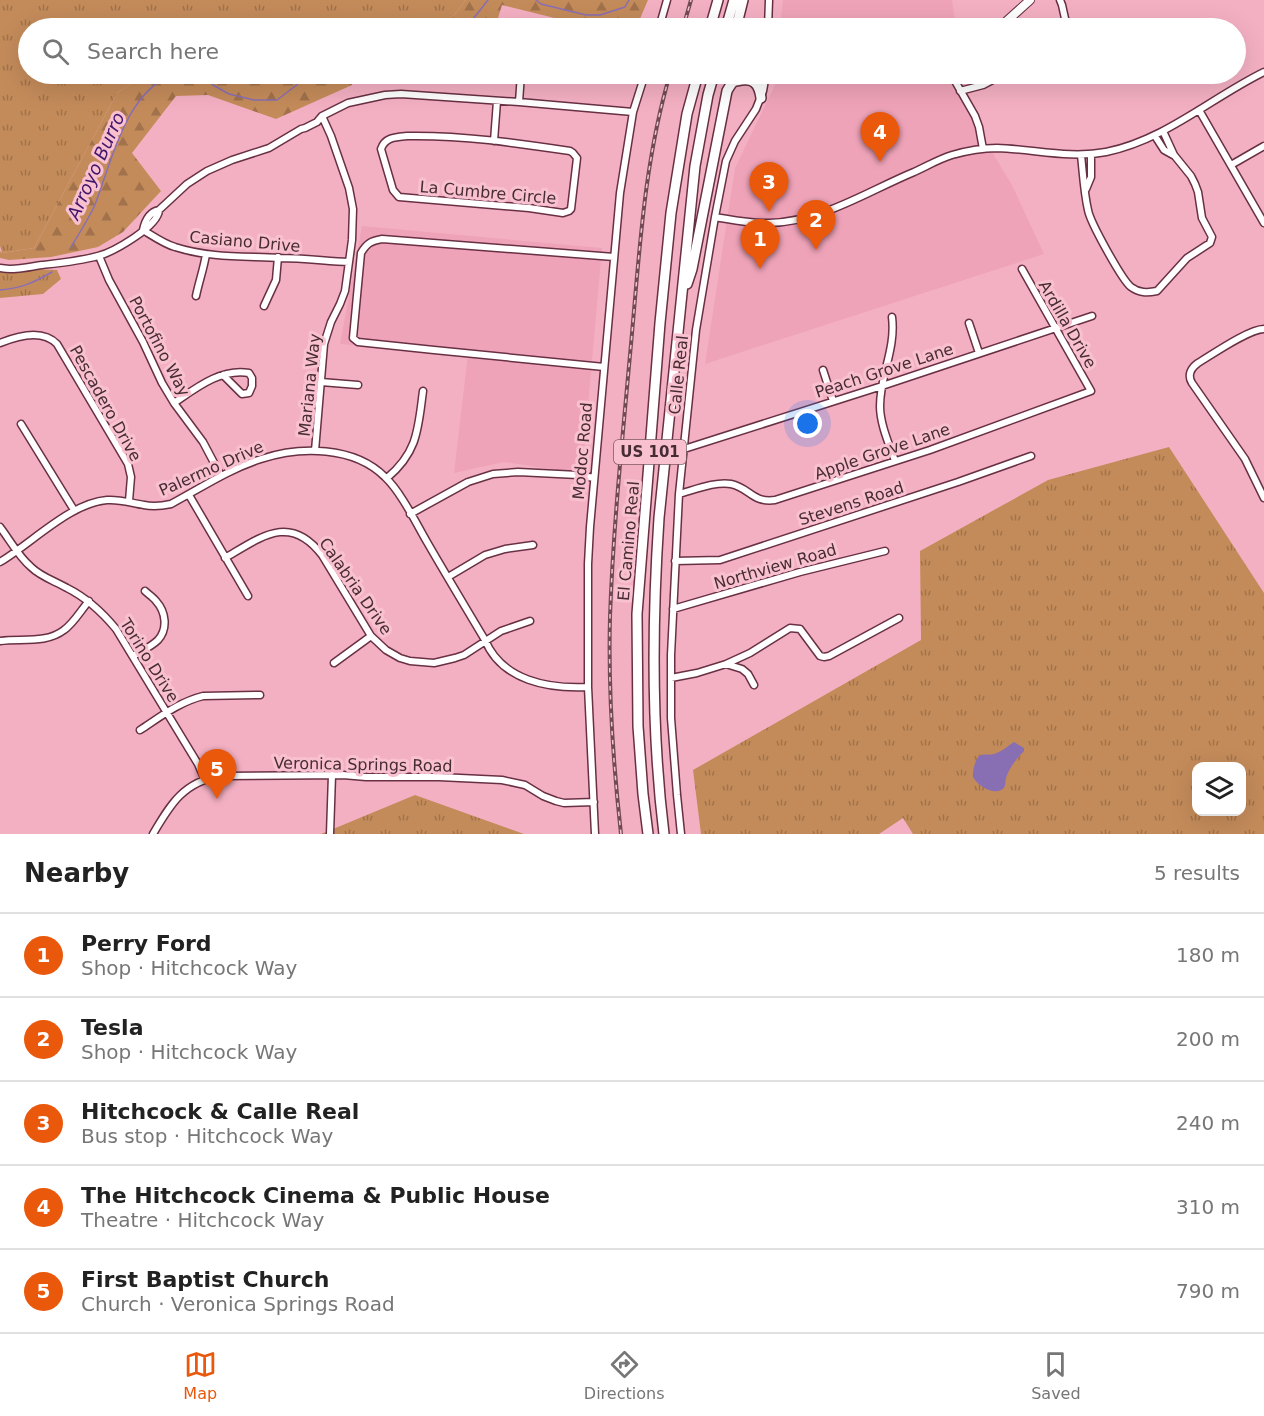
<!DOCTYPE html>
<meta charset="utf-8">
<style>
:root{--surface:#fff;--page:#f6f6f6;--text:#222;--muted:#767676;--line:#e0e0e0;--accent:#ea580c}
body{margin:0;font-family:"DejaVu Sans",sans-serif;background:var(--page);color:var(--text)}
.controls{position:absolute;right:18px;bottom:18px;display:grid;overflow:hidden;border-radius:12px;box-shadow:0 6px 24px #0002}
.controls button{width:54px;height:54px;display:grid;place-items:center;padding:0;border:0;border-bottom:2px solid var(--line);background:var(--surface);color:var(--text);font:30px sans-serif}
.you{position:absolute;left:808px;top:424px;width:21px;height:21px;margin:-15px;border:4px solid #fff;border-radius:50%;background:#1a73e8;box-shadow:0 0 0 9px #1a73e833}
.badge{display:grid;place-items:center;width:39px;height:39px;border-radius:50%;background:var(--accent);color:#fff;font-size:20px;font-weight:700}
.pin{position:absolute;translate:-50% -50px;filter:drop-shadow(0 2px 3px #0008)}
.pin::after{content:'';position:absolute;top:32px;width:21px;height:18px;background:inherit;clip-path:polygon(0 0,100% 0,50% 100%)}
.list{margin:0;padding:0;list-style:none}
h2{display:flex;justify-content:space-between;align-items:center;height:78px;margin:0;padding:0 24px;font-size:26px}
h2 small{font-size:20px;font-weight:400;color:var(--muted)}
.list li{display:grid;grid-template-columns:39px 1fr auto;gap:18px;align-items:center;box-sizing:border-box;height:84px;padding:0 24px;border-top:2px solid var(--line)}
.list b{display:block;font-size:22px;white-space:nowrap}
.list p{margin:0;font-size:20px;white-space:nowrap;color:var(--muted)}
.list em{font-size:20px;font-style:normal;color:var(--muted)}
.icon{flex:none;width:33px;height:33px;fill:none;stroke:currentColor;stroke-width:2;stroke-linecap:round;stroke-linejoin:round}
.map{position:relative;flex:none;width:1264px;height:834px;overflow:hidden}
.search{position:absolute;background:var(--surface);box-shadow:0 6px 24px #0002;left:18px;right:18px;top:18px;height:66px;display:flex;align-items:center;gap:15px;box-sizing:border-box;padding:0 21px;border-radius:33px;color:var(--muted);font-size:22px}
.sheet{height:498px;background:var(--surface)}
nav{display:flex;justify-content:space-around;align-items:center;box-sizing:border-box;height:84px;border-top:2px solid var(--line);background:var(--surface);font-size:16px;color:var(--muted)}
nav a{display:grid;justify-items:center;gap:3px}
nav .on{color:var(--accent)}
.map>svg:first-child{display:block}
.built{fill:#efa3b9}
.grass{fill:url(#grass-tufts);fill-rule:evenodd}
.forest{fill:url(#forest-firs)}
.water{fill:#886fb4}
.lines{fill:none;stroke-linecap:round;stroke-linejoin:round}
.stream{stroke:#886fb4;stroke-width:1.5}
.minor-casing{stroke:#683043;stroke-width:9}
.major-casing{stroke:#683043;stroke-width:10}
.highway-casing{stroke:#683043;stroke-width:12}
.minor{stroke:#fff;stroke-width:6}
.major{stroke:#fff;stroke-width:8}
.highway{stroke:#fff;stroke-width:9}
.rail-casing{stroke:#704b56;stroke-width:4}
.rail{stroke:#f9c1d0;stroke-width:1.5;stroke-dasharray:4.5;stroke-linecap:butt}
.labels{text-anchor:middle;stroke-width:6;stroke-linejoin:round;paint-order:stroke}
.shield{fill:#f9c1d0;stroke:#7c5963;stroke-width:1.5}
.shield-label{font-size:15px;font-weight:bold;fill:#472c34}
.street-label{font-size:16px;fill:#472c34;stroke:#f9c1d0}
.water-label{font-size:18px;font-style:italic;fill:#40176c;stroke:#f9c1d0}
</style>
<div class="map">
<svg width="1264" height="834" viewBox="0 0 1264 834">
<defs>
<pattern id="grass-tufts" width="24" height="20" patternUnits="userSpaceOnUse" patternTransform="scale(1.5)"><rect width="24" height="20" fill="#c48b5a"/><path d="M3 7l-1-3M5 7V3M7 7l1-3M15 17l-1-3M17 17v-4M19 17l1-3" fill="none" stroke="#a1724b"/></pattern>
<pattern id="forest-firs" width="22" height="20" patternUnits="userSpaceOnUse" patternTransform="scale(1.5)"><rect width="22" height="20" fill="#c48b5a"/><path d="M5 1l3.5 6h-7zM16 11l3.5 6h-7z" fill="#a1724b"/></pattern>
</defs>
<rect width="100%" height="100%" fill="#f4b0c3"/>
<path class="built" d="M783,0H952L956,28H780Z
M776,74H945L1012,185L1044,254L705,364L735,168L775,85Z
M362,226L602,248L582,474L504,462L454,473L468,354L340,344Z"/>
<path class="grass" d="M0,0H466L451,19L439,23L394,21L361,28H28V74H145L117,93L34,248L2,253L0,246Z
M0,268L57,270L61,279L43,294L0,298Z
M1169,447L1264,593V834H913L903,818L879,834H701L693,770L921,640L920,551L1048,480ZM1196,766H1242V812H1196Z
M415,795L524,834H321Z"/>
<path class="forest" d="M466,0H648L636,28H595L502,5L495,28H361L394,21L439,23L451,19Z
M145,74H351L352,85L276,119L208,95L176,96L132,153L161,191L123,232L98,247L51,257L9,260L0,258V251L2,253L34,248L117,93Z"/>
<path class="water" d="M1014,742L1024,748V751C1017,758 1009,768 1006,778C1005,783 1006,788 1001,790C992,795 977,785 973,777C972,773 975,762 977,759C980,752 988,756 994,754C1001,752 1008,746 1014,742Z"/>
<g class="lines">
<path class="stream" d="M536,0L541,4L586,15H600L625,7L629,0
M466,28L488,0
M202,74L213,85L229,94L254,100H277L311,74
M71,247C79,234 87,221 94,207C112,162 124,94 173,74
M0,290C22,288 33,283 52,272"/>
<defs>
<path id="minor" d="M1060,0L1062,5L1066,23L1060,28
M1066,23L1075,26L1076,28
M538,28L539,25
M659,28L667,0
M768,28L769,0
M951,74L975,116L979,127L983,149
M960,91L983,85L1004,74
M519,102L521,74
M1199,110L1264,223
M407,136C462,135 516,143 570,151L573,153L577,158L571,209L569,211L563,213L529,208L399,197L393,190L381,149C385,137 396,137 407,136Z
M1155,136L1164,150L1173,155
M494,141L497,101
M1081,155C1083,173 1084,193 1088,210C1090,222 1122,280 1131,287C1139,293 1147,293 1157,291L1187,258L1210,243L1212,237L1202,218L1198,192L1195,184L1191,176L1174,155L1163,131
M1231,165L1264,146
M1086,189L1091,177V154
M715,217C733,220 751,224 769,223C822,222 868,191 914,172C927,166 939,159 952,155C966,151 982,148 997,148C1034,149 1069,159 1106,152C1165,140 1211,98 1264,72
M143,230C145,221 149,212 159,210L187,184L207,171L232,160L269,148L301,129L305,128L317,122L322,116L348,103L385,95L401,94L519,102L633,112
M143,230C153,236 164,244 175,247C209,258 245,256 280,258C303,258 326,261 349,262
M99,256L109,280L143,342L162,383L174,403L203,442L221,476
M0,268C14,271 28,267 42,265C60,263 80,261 98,256C113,252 158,227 159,210
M196,296C199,281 204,268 206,254
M264,306L276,280L278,257
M892,317C896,349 880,375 880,406C880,424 889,444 895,461
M969,323L979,353
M1264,329C1249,329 1213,354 1198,363C1191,368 1187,375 1192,383L1245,459L1264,498
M0,343C17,336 43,329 57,344L128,464L131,477L129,501
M604,367L434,350L358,342L353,338L361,253C367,243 371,241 382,239L614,257
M823,370L833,401
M321,382L358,385
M174,403C196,388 221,368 249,373L252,378V386L249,393L242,394L223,375
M21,424L74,510
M684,449L882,386L1092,316
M315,451L324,344L331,322L340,304L345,291L352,240L353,209L349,188L331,136L322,116
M387,478C418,452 418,429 423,391
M679,494C694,490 716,481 731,484C750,488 752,503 775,500L930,450L1091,391L1022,269
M189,495L248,596
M410,514L468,482L493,474L518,472L578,475L594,478
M0,527C10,540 18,556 31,567C41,577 55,581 67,588C87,598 102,612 116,629L198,764L205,780
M225,558C261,537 290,513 322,555L371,636L386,650L400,658L410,661L434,663L455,658L464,655L501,631L530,621
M675,561L720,560L958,482L1031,456
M0,562C32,543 70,503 107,500C120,499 131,503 144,505C153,507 162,506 171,504C201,488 229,469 261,459C300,446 354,446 385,477C401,492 416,523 427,542C446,575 466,608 485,640C502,681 549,689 588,687
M448,577L485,555L505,549L533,545
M673,609L800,572L885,551
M0,641C21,638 46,644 64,630C74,623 81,610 89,601
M133,656C141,651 151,647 158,640C168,629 166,612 156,601C153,597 148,594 145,591
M334,663L371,636
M726,664L750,653L790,628L800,629L820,656L824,657L829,656L899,618
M671,678L697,673L726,664L742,669L748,674L754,685
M140,730C160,717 179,702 203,696L260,695
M153,834C170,805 184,781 221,776L343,775L366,777H439L502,780L525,785L543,796L556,801L564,803L594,802
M330,834L332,775
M595,834L588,687V564L590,527L620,193L633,112L645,74
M681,834L677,795L671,718V655L679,494L696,330L715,217L726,161L735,141L756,109L763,91L766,74"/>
<path id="major" d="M999,28L1030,0"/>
<path id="highway" d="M710,28L718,0
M726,28L734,0
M736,28L743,0
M737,81C753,77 759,83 761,98
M687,284L692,269L727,91C732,82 736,77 745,74
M648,834L643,794L638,726L637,614L660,323L671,213L687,114L698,74
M664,834C651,729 652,623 659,518L695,166L708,95L714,74"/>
</defs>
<use href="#minor" class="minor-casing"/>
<use href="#major" class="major-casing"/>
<use href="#highway" class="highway-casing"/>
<use href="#minor" class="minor"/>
<use href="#major" class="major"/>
<use href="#highway" class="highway"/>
<defs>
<path id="rail" d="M683,28L691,0
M621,834C613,762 608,690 610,617C613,530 622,443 630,355C639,261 643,165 670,74"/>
</defs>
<use href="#rail" class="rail-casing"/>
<use href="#rail" class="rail"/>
</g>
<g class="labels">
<rect class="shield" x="614" y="440" width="72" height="24" rx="4.5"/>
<g class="shield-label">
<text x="650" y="457">US 101</text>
</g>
<g class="street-label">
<text transform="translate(488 192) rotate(5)" y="6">La Cumbre Circle</text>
<text transform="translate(245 241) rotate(5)" y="6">Casiano Drive</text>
<text transform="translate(1068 324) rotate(60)" y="6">Ardilla Drive</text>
<text transform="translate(160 346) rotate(62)" y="6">Portofino Way</text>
<text transform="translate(884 370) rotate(-18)" y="6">Peach Grove Lane</text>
<text transform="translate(678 375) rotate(-84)" y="6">Calle Real</text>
<text transform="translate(309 385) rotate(-84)" y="6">Mariana Way</text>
<text transform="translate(106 403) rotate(61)" y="6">Pescadero Drive</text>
<text transform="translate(582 451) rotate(-85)" y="6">Modoc Road</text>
<text transform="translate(882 451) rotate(-19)" y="6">Apple Grove Lane</text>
<text transform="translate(211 468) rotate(-24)" y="6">Palermo Drive</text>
<text transform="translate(851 503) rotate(-18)" y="6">Stevens Road</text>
<text transform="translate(628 541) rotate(-85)" y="6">El Camino Real</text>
<text transform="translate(775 566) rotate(-16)" y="6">Northview Road</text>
<text transform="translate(356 586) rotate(55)" y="6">Calabria Drive</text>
<text transform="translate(150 660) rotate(58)" y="6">Torino Drive</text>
<text transform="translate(363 764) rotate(1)" y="6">Veronica Springs Road</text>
</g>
<g class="water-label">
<text transform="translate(96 166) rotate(-66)" y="6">Arroyo Burro</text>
</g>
</g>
</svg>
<div class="controls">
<button><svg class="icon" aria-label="layers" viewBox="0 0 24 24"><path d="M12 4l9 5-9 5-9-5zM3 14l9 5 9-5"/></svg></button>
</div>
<div class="you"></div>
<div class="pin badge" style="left:760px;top:269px">1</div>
<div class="pin badge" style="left:816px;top:250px">2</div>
<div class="pin badge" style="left:769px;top:212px">3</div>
<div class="pin badge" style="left:880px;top:162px">4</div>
<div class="pin badge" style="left:217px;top:799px">5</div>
<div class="search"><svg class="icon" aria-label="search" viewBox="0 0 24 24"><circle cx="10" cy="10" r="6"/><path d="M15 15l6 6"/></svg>Search here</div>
</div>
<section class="sheet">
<h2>Nearby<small>5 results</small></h2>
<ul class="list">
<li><span class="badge">1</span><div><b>Perry Ford</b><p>Shop · Hitchcock Way</p></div><em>180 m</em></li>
<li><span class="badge">2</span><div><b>Tesla</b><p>Shop · Hitchcock Way</p></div><em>200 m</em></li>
<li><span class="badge">3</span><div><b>Hitchcock &amp; Calle Real</b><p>Bus stop · Hitchcock Way</p></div><em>240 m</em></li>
<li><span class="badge">4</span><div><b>The Hitchcock Cinema &amp; Public House</b><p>Theatre · Hitchcock Way</p></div><em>310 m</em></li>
<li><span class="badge">5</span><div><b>First Baptist Church</b><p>Church · Veronica Springs Road</p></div><em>790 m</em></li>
</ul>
</section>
<nav>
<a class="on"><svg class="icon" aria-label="map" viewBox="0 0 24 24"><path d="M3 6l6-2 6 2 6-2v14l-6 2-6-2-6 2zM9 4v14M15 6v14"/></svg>Map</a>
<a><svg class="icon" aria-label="directions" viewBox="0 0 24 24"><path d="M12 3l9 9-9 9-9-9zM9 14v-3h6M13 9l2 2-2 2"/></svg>Directions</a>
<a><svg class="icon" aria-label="saved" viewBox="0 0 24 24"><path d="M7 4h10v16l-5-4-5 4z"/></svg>Saved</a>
</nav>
